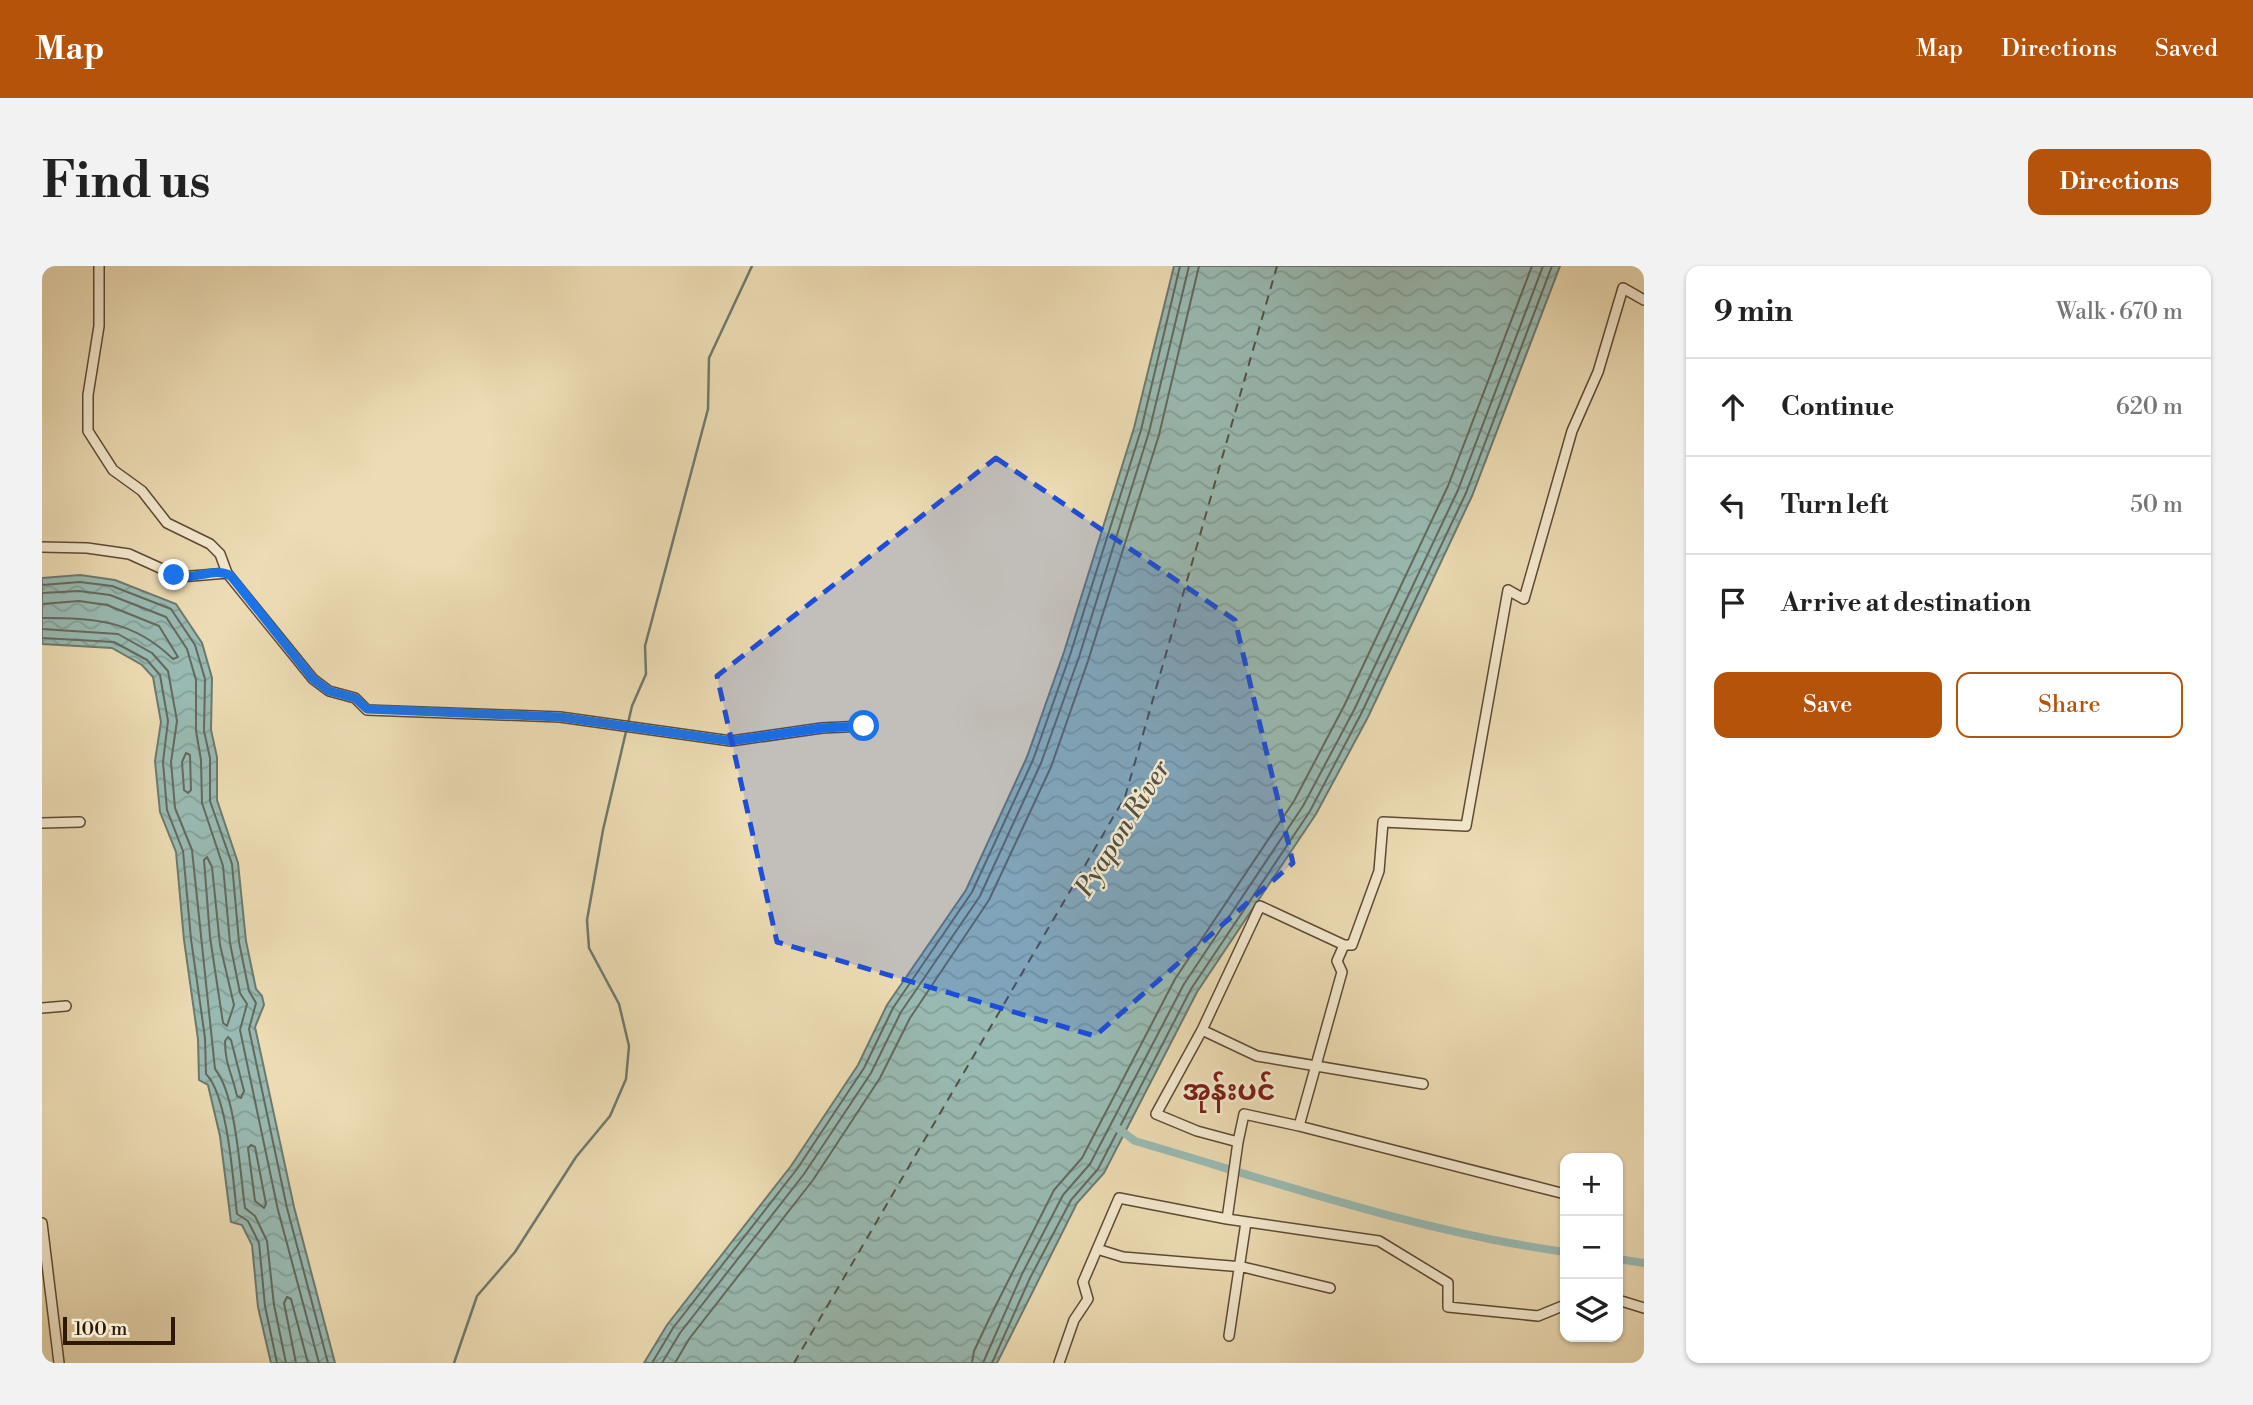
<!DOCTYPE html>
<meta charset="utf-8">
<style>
:root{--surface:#fff;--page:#f2f2f2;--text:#222;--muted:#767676;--line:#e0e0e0;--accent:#b45309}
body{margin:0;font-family:"Libre Bodoni","Noto Sans Myanmar",serif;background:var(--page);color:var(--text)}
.controls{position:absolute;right:21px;bottom:21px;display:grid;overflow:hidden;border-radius:14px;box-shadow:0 2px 5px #0004}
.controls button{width:63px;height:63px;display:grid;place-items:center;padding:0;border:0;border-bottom:2px solid var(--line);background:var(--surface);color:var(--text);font:35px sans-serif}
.scale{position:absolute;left:21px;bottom:18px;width:112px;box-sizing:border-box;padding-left:7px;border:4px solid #2e1808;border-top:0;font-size:19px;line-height:24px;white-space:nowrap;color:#2e1808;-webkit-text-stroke:5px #f3e8ce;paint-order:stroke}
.stop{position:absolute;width:21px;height:21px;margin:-16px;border:5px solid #1a73e8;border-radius:50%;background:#fff}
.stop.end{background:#1a73e8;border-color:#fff;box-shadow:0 2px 7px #0008}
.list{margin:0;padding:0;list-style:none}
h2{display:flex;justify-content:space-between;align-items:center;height:91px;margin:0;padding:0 28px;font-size:30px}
h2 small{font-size:23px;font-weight:400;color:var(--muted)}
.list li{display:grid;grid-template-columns:46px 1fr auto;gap:21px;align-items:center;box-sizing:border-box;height:98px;padding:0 28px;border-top:2px solid var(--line)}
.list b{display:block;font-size:26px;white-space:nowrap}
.list em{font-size:23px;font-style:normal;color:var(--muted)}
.actions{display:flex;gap:14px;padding:21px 28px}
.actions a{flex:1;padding:16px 0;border:2px solid var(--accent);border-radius:14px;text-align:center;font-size:24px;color:var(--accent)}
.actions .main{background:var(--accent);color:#fff}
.icon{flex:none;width:38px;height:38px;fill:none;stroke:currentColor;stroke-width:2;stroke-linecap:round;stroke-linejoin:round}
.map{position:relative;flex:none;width:1602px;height:1097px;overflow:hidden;border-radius:14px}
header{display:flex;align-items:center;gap:42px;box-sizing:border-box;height:98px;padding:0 35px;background:var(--accent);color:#fff}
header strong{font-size:33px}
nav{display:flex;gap:38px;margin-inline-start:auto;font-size:24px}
.intro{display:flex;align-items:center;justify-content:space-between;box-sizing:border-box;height:168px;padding:0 42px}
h1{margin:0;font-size:49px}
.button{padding:18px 32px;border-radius:14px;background:var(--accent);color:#fff;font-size:24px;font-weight:700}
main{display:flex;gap:42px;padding:0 42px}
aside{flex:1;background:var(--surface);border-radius:14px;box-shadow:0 2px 5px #0004}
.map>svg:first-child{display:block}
.water{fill:url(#water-waves);stroke:#6e796e;stroke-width:2}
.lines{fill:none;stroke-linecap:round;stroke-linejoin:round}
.shore{stroke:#64695d;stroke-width:2}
.stream{stroke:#6e796e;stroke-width:2.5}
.canal{stroke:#99bab2;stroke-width:8}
.ferry{stroke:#535144;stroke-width:2;stroke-dasharray:9 7;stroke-linecap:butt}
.minor-casing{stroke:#5e4933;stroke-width:12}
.minor{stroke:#f3e8ce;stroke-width:9}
.route{stroke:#1a73e8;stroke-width:9}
.marked{fill:#1d4ed8;fill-opacity:0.2;stroke:#1d4ed8;stroke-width:5;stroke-dasharray:14 9;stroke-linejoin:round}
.labels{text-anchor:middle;stroke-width:5;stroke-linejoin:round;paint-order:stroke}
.water-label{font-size:26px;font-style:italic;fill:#535144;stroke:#f3e8ce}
.quarter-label{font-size:28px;font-weight:bold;fill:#7a1f14;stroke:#f3e8ce}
</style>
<header>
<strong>Map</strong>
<nav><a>Map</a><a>Directions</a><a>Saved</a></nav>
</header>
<div class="intro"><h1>Find us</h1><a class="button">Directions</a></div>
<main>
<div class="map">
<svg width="1602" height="1097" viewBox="0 0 1602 1097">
<defs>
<pattern id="water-waves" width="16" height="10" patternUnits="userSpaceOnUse" patternTransform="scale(1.75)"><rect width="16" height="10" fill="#99bab2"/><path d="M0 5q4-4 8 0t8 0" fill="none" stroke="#849f98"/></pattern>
</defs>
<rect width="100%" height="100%" fill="#ecdbb3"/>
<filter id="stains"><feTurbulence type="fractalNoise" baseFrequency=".00286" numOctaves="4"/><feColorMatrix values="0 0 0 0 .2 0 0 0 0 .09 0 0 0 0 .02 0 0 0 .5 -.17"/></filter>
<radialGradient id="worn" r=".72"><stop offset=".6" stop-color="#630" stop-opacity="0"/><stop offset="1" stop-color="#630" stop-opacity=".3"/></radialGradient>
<path class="water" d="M1132,0H1518L1430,230L1326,451L1274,548L1155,726L1062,907L1035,937L955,1097H602L625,1059L749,900L816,799L845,739L924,624L985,491L1022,386L1092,162Z
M38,309L73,314L134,338L160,377L170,412L169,464L175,491V534L196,597L204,675L214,723L220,730L222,739L213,761L252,941L293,1097H229L216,1041L210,979L200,959L189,956L178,870L166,819L157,814L156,773L142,674L134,586L118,546L113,495L119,456L111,411L100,399L70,382L0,378V312Z"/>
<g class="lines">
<path class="shore" d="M0,319L38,316L70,320L129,343L153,379L163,413L162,465L168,492V535L190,598L197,676L207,725L214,737L207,763L245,942L286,1097
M0,327L37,325L68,329L124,351L145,383L154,414V465L159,494L160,537L181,600L188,677L198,727L205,738L198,764L236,944L277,1097
M0,338L37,335L65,339L117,360L136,391L131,393C91,354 53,352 0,352
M0,363L76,368L110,387L126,405L135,455L129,496L133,542L150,584L173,803C194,828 198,907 203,942L213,950L225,975L232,1039L244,1097
M0,372L72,376L105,394L118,409L126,455L121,496L125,544L141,585L149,673L163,772L164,808C186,830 191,915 195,948L206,955L217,977L223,1040L235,1097
M144,487L148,489L149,524L146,527L142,524L140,496Z
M165,591L170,601L178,679L192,739L185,760L181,757L168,671L162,594Z
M186,771L189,774L202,825L199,832L195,830C190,807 183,799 183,775Z
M209,879L213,881L224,938L222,942L213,935L206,882Z
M254,1097L242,1037L245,1031L249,1033L266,1097
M610,1097L631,1062L755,903L822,802L851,742L930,626L991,494L1028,389L1099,164L1138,0
M620,1097L638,1067L762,908L829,807L859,746L938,630L999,497L1037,391L1107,166L1147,0
M633,1097L647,1073L771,914L838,812L868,752L947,634L1009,501L1046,395L1117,169L1157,0
M930,1097L932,1085L949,1049L1012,924L1040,892L1133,713L1252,535L1302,440L1406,220L1490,0
M941,1097L980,1008L1021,929L1048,898L1142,718L1261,540L1312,444L1416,224L1501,0
M950,1097L988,1012L1029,934L1056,903L1149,723L1268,545L1319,448L1424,227L1510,0"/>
<path class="stream" d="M412,1097L435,1030L473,986L534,891L568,850L584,813L587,780L577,738L547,682L545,654L561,564L590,440L604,408L603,380L666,143L667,92L710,0"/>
<path class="canal" d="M1074,861L1093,875C1233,916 1378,966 1523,986
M1576,993L1602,997"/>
<path class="ferry" d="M752,1097L1083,531L1235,0"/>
<defs>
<path id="minor" d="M57,0V60L46,129V165L71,204L100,225L125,257L168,278L178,288L185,307
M0,281L45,282L87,288L138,311L185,307L271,413L287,425L313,432L325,444L518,451L689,475L780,462L822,460
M0,557L38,556
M1302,679H1310L1337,605L1341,556L1424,560L1466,324L1482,333L1530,165L1556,106L1581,22L1602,34
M0,742L24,740
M1160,764L1215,790L1381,818
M1257,860L1523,928
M1185,953L1337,975L1406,1017V1041L1496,1050L1523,1039
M0,957L17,1097
M1055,983L1081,991L1201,1001L1288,1022
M1576,1034L1602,1042
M1187,1070L1204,956
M1017,1097L1032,1054L1046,1033L1041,1016L1077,932L1185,953L1196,876L1155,865L1114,848L1160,764L1218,640L1302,679L1295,695L1300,706L1257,860L1202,848L1196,876"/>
</defs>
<use href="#minor" class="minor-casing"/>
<use href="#minor" class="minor"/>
</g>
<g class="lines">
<path class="route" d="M132,309C151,316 172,300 189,310L271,413L287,425L313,432L325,443L518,451L689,475L780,462L822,460"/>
</g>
<path class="marked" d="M954,192L1193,354L1251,597L1053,770L735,676L675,410Z"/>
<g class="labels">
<g class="water-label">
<text transform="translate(1080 562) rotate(-58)" y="9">Pyapon River</text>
</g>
<g class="quarter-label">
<text x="1187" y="834">အုန်းပင်</text>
</g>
</g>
<rect width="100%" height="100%" filter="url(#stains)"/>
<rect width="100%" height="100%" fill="url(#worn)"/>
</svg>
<div class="controls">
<button>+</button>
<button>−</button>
<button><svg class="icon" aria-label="layers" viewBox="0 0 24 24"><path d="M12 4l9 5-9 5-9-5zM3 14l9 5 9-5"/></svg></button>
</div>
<div class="scale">100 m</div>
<div class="stop" style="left:822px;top:460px"></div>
<div class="stop end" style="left:132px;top:309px"></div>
</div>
<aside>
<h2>9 min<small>Walk · 670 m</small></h2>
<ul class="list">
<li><svg class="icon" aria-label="ahead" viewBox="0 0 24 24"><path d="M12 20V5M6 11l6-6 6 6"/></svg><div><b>Continue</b></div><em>620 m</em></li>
<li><svg class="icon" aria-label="left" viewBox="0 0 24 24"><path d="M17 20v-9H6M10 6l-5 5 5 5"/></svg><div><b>Turn left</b></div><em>50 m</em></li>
<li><svg class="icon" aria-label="arrive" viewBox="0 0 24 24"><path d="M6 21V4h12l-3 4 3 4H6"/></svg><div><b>Arrive at destination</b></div></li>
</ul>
<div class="actions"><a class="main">Save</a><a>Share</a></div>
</aside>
</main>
